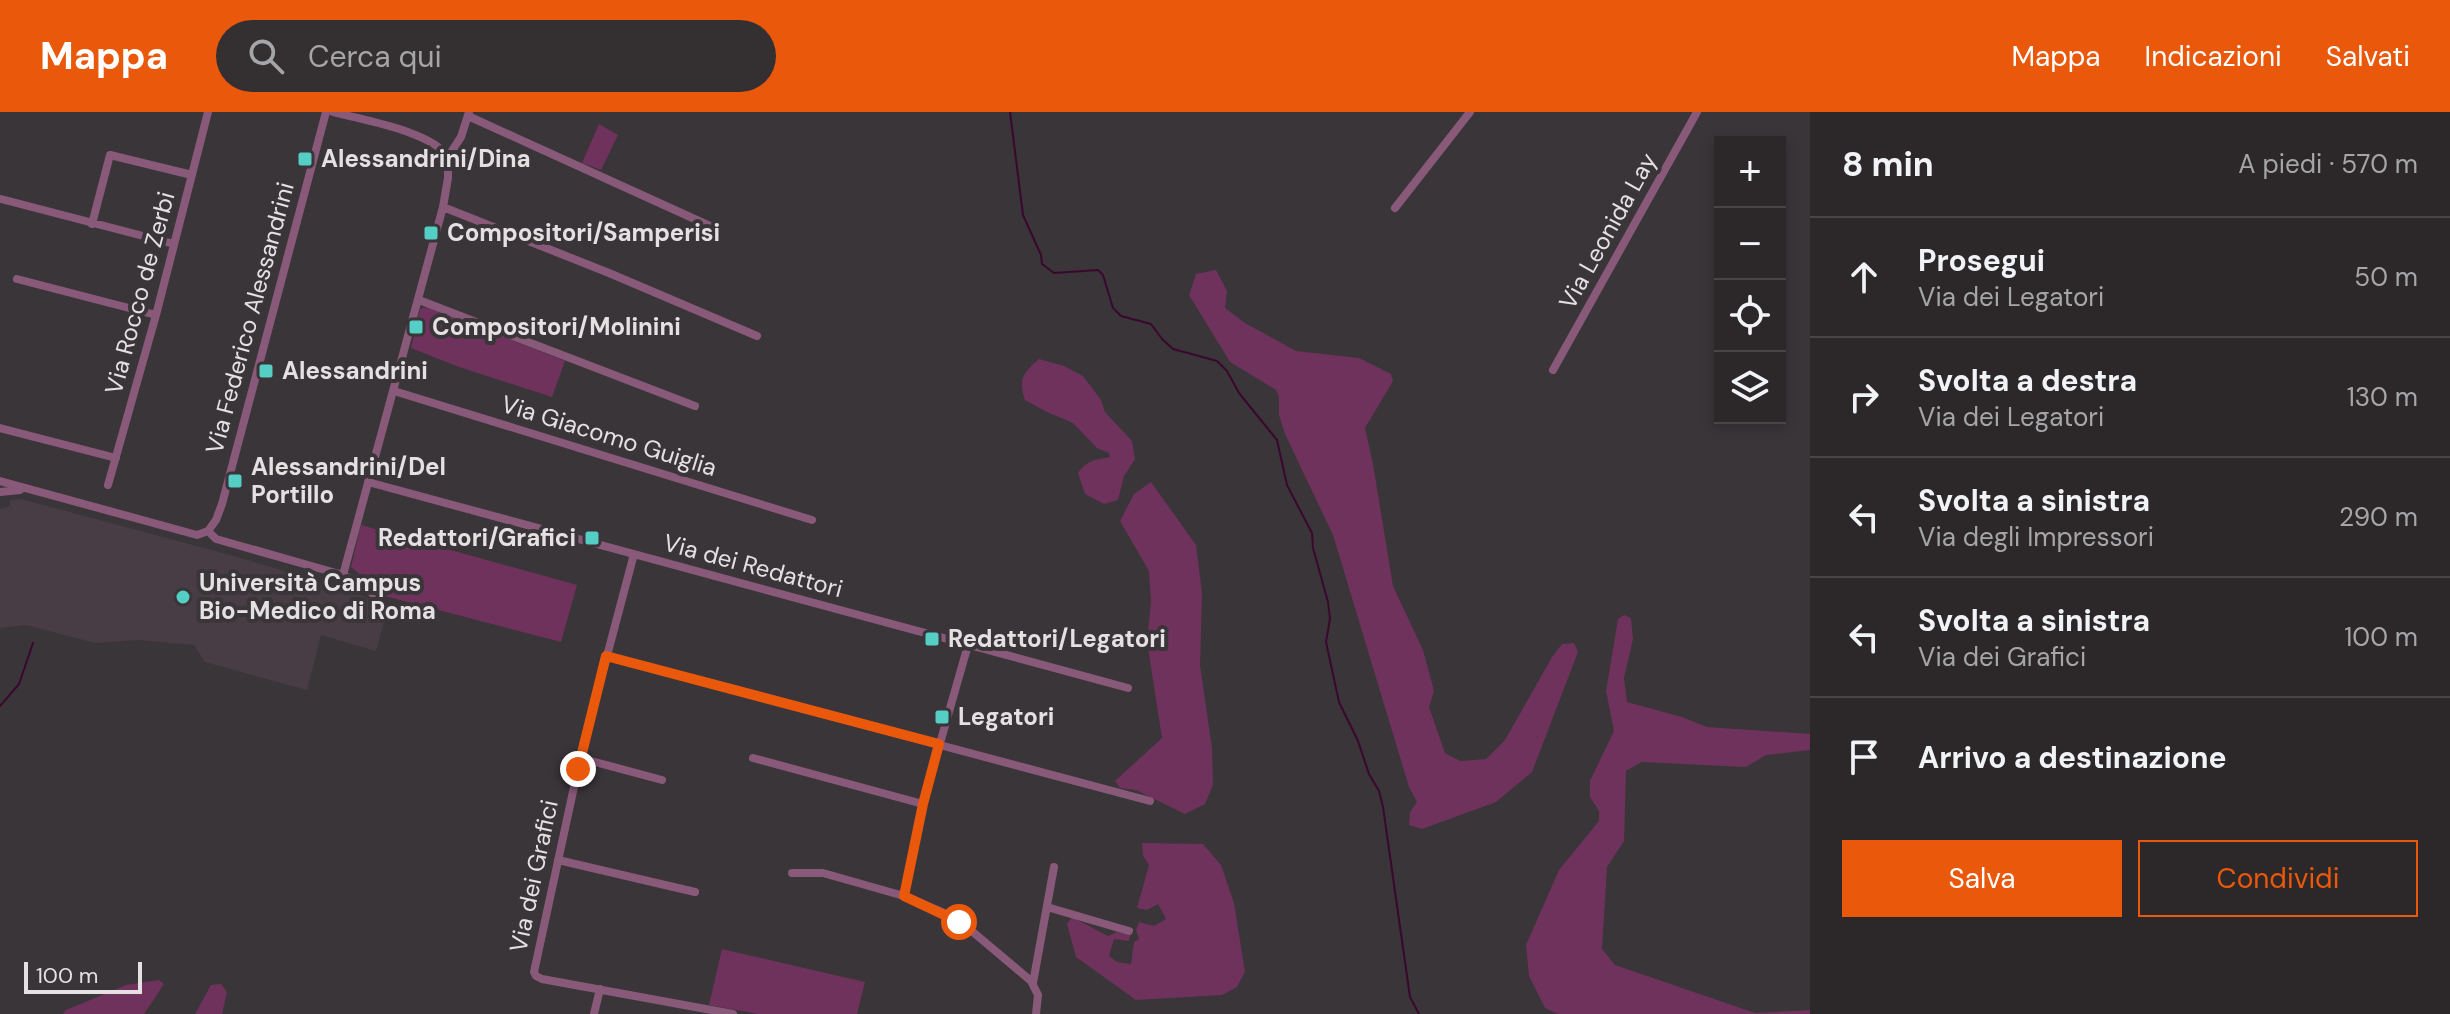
<!DOCTYPE html>
<html lang="it">
<meta charset="utf-8">
<style>
:root{--surface:#2c282a;--page:#343032;--text:#f1f3f6;--muted:#a6a6a8;--line:#484447;--accent:#ea580c}
body{margin:0;font-family:"DM Sans",sans-serif;background:var(--page);color:var(--text)}
.controls{position:absolute;right:24px;top:24px;display:grid;overflow:hidden;border-radius:0px;box-shadow:0 4px 12px #0003}
.controls button{width:72px;height:72px;display:grid;place-items:center;padding:0;border:0;border-bottom:2px solid var(--line);background:var(--surface);color:var(--text);font:40px sans-serif}
.scale{position:absolute;left:24px;bottom:20px;width:118px;box-sizing:border-box;padding-left:8px;border:4px solid #e5e1e3;border-top:0;font-size:22px;line-height:28px;white-space:nowrap;color:#e5e1e3;-webkit-text-stroke:6px #3a3538;paint-order:stroke}
.stop{position:absolute;width:24px;height:24px;margin:-18px;border:6px solid #ea580c;border-radius:50%;background:#fff}
.stop.end{background:#ea580c;border-color:#fff;box-shadow:0 2px 8px #0008}
.list{margin:0;padding:0;list-style:none}
h2{display:flex;justify-content:space-between;align-items:center;height:104px;margin:0;padding:0 32px;font-size:34px}
h2 small{font-size:26px;font-weight:400;color:var(--muted)}
.list li{display:grid;grid-template-columns:52px 1fr auto;gap:24px;align-items:center;box-sizing:border-box;height:120px;padding:0 32px;border-top:2px solid var(--line)}
.list b{display:block;font-size:30px;white-space:nowrap}
.list p{margin:0;font-size:26px;white-space:nowrap;color:var(--muted)}
.list em{font-size:26px;font-style:normal;color:var(--muted)}
.actions{display:flex;gap:16px;padding:24px 32px}
.actions a{flex:1;padding:18px 0;border:2px solid var(--accent);border-radius:0px;text-align:center;font-size:28px;color:var(--accent)}
.actions .main{background:var(--accent);color:#fff}
.icon{flex:none;width:44px;height:44px;fill:none;stroke:currentColor;stroke-width:2;stroke-linecap:round;stroke-linejoin:round}
.map{position:relative;flex:none;width:1810px;height:902px;overflow:hidden}
header{display:flex;align-items:center;gap:48px;box-sizing:border-box;height:112px;padding:0 40px;background:var(--accent);color:#fff}
header strong{font-size:38px}
nav{display:flex;gap:44px;margin-inline-start:auto;font-size:28px}
.search{width:560px;height:72px;background:var(--page);display:flex;align-items:center;gap:20px;box-sizing:border-box;padding:0 28px;border-radius:44px;color:var(--muted);font-size:30px}
main{display:flex}
aside{flex:1;background:var(--surface)}
.map>svg:first-child{display:block}
.built{fill:#483d44}
.green{fill:#6e325d}
.lines{fill:none;stroke-linecap:round;stroke-linejoin:round}
.stream{stroke:#3a082e;stroke-width:2}
.minor{stroke:#89597a;stroke-width:8}
.route{stroke:#ea580c;stroke-width:10}
.poi-dot{fill:#55cec5;stroke:#3a3538;stroke-width:3}
.labels{text-anchor:middle;stroke-width:8;stroke-linejoin:round;paint-order:stroke}
.poi-label{font-size:24px;font-weight:bold;fill:#e5e1e3;stroke:#3a3538;text-anchor:start}
.street-label{font-size:24px;fill:#e5e1e3;stroke:#3a3538}
</style>
<header>
<strong>Mappa</strong>
<div class="search"><svg class="icon" aria-label="search" viewBox="0 0 24 24"><circle cx="10" cy="10" r="6"/><path d="M15 15l6 6"/></svg>Cerca qui</div>
<nav><a>Mappa</a><a>Indicazioni</a><a>Salvati</a></nav>
</header>
<main>
<div class="map">
<svg width="1810" height="902" viewBox="0 0 1810 902">
<rect width="100%" height="100%" fill="#3a3538"/>
<path class="built" d="M21,387L234,444L358,481L387,499L376,539L321,523L307,578L205,550L194,533L138,528L95,531L26,513L0,516V397L10,394V388Z"/>
<path class="green" d="M599,12L618,23L601,58L582,51Z
M1216,158L1227,179L1225,196L1245,211L1296,239L1359,246L1391,262L1393,269L1365,316L1373,352L1393,474L1423,538L1434,579L1429,595L1445,641L1460,649L1486,647L1505,628L1552,545L1562,532L1574,531L1578,540L1532,660L1496,690L1422,717L1409,713L1410,700L1417,690L1409,675L1333,423L1285,322L1279,303V285L1276,278L1230,250L1189,183L1196,162Z
M427,195L565,249L552,285L459,255L411,236L420,197Z
M1039,247L1064,254L1083,264L1101,288L1105,300L1132,329L1135,347L1124,364L1118,388L1104,392L1085,382L1078,361C1087,348 1095,348 1110,345L1109,341L1097,336L1073,311L1047,300L1025,288C1018,267 1023,261 1039,247Z
M1151,370L1196,433L1202,481L1200,553L1212,636L1213,673L1205,692L1185,702L1136,678L1120,676L1115,669L1162,626L1147,529L1151,490L1149,459L1120,409L1134,382Z
M361,413L577,473L561,530L385,484L351,455Z
M1624,503L1631,506L1633,527L1624,566L1627,590L1682,605L1707,615L1810,622V638L1766,643L1746,655L1642,650L1626,659L1624,729L1607,755L1602,837L1615,853L1755,901L1810,898V902H1558L1545,896L1529,864L1526,833L1559,758L1599,709V699L1590,685V669L1614,619L1606,579L1618,507Z
M1142,731L1203,732L1221,753L1234,791L1245,860L1237,875L1222,883L1136,888L1076,845L1067,812L1072,805L1108,824L1117,820L1130,823L1129,829L1114,827L1109,844L1117,850L1131,852L1134,830L1139,827L1136,818L1139,810L1154,814L1166,807L1158,792L1147,798L1137,796L1149,753L1143,744Z
M722,837L865,870L857,902H758L709,893Z
M159,868L164,872L144,902H63L66,898L126,873Z
M221,872L227,880L222,902H195L211,873Z"/>
<g class="lines">
<path class="stream" d="M1010,0L1023,103L1041,143L1042,152L1054,161L1098,158L1103,163L1113,196L1121,204L1151,212L1162,227L1173,237L1217,249L1227,259L1239,281L1277,328L1287,373L1312,421L1313,436L1328,490L1330,507L1326,530L1339,590L1358,629L1369,662L1379,679L1383,695L1410,885L1419,902
M0,594L19,572L33,531"/>
<path class="minor" d="M333,0C362,8 431,19 448,45
M468,4L710,114
M1,87L174,132
M443,95L609,161L757,224
M1395,96L1470,0
M92,112L110,43L192,63
M17,167L156,203
M419,188L695,294
M1553,258L1697,0
M394,279L812,408
M0,316L116,346
M0,369L197,423L208,419
M368,370L1128,576
M108,373L156,203L208,0
M0,380L20,378
M208,419L216,408L222,392L326,0
M208,419L216,427L343,463L358,470L376,484
M634,442L582,638L534,860L536,864L542,867L733,902
M343,463L443,95L448,66V45L461,25L469,0
M968,533L925,684L904,784L942,800L967,815L1031,869L1038,883L1036,902
M606,544L1150,689
M580,646L662,668
M753,646L923,692
M558,748L695,780
M792,761H823L904,784
M1047,795L1129,819
M1033,871L1054,755
M594,902L600,877"/>
</g>
<g class="lines">
<path class="route" d="M578,657L606,544L939,632L923,692L904,784L959,810"/>
</g>
<g class="poi-dot">
<rect x="297" y="39" width="16" height="16" rx="4"/>
<rect x="423" y="113" width="16" height="16" rx="4"/>
<rect x="408" y="207" width="16" height="16" rx="4"/>
<rect x="258" y="251" width="16" height="16" rx="4"/>
<rect x="227" y="361" width="16" height="16" rx="4"/>
<rect x="584" y="418" width="16" height="16" rx="4"/>
<circle cx="183" cy="485" r="8"/>
<rect x="924" y="519" width="16" height="16" rx="4"/>
<rect x="934" y="597" width="16" height="16" rx="4"/>
</g>
<g class="labels">
<g class="poi-label">
<text x="321" y="55">Alessandrini/Dina</text>
<text x="447" y="129">Compositori/Samperisi</text>
<text x="432" y="223">Compositori/Molinini</text>
<text x="282" y="267">Alessandrini</text>
<text x="251" y="363">Alessandrini/Del<tspan x="251" dy="28">Portillo</tspan></text>
<text x="576" y="434" text-anchor="end">Redattori/Grafici</text>
<text x="199" y="479">Università Campus<tspan x="199" dy="28">Bio-Medico di Roma</tspan></text>
<text x="948" y="535">Redattori/Legatori</text>
<text x="958" y="613">Legatori</text>
</g>
<g class="street-label">
<text transform="translate(1608 119) rotate(-61)" y="8">Via Leonida Lay</text>
<text transform="translate(140 181) rotate(-75)" y="8">Via Rocco de Zerbi</text>
<text transform="translate(250 206) rotate(-75)" y="8">Via Federico Alessandrini</text>
<text transform="translate(609 324) rotate(17)" y="8">Via Giacomo Guiglia</text>
<text transform="translate(753 454) rotate(15)" y="8">Via dei Redattori</text>
<text transform="translate(534 764) rotate(-78)" y="8">Via dei Grafici</text>
</g>
</g>
</svg>
<div class="controls">
<button>+</button>
<button>−</button>
<button><svg class="icon" aria-label="locate" viewBox="0 0 24 24"><circle cx="12" cy="12" r="6"/><path d="M12 2v4M12 18v4M2 12h4M18 12h4"/></svg></button>
<button><svg class="icon" aria-label="layers" viewBox="0 0 24 24"><path d="M12 4l9 5-9 5-9-5zM3 14l9 5 9-5"/></svg></button>
</div>
<div class="scale">100 m</div>
<div class="stop" style="left:959px;top:810px"></div>
<div class="stop end" style="left:578px;top:657px"></div>
</div>
<aside>
<h2>8 min<small>A piedi · 570 m</small></h2>
<ul class="list">
<li><svg class="icon" aria-label="ahead" viewBox="0 0 24 24"><path d="M12 20V5M6 11l6-6 6 6"/></svg><div><b>Prosegui</b><p>Via dei Legatori</p></div><em>50 m</em></li>
<li><svg class="icon" aria-label="right" viewBox="0 0 24 24"><path d="M7 20v-9h11M14 6l5 5-5 5"/></svg><div><b>Svolta a destra</b><p>Via dei Legatori</p></div><em>130 m</em></li>
<li><svg class="icon" aria-label="left" viewBox="0 0 24 24"><path d="M17 20v-9H6M10 6l-5 5 5 5"/></svg><div><b>Svolta a sinistra</b><p>Via degli Impressori</p></div><em>290 m</em></li>
<li><svg class="icon" aria-label="left" viewBox="0 0 24 24"><path d="M17 20v-9H6M10 6l-5 5 5 5"/></svg><div><b>Svolta a sinistra</b><p>Via dei Grafici</p></div><em>100 m</em></li>
<li><svg class="icon" aria-label="arrive" viewBox="0 0 24 24"><path d="M6 21V4h12l-3 4 3 4H6"/></svg><div><b>Arrivo a destinazione</b></div></li>
</ul>
<div class="actions"><a class="main">Salva</a><a>Condividi</a></div>
</aside>
</main>
